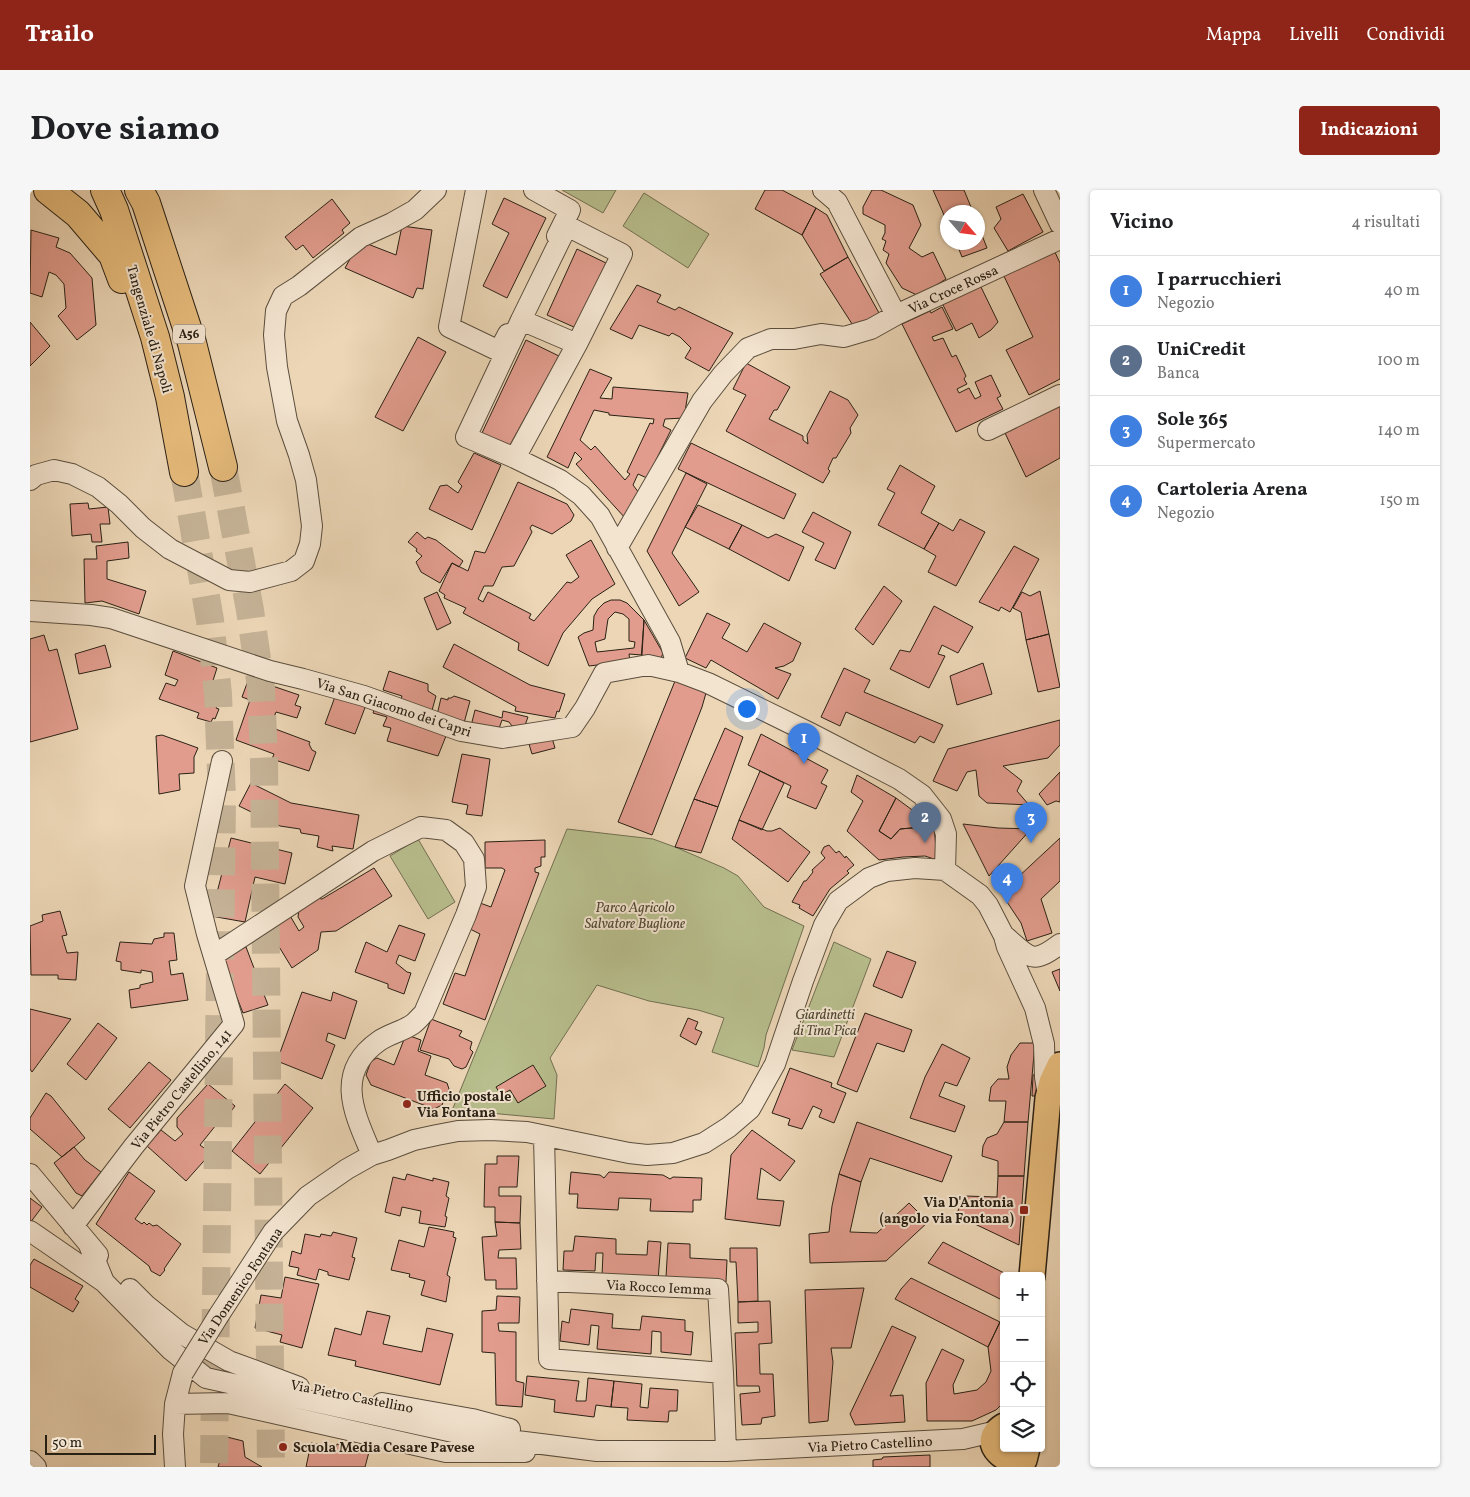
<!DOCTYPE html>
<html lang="it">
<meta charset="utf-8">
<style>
:root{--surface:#fff;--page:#f6f6f6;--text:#202124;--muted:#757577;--line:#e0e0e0;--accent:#8f2418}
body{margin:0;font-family:Vollkorn,serif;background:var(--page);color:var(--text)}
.controls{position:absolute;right:15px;bottom:15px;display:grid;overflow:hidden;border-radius:5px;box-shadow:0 1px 4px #0004}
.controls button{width:45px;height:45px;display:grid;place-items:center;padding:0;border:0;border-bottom:1px solid var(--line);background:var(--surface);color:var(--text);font:25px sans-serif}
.compass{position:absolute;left:910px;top:15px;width:45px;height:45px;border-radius:50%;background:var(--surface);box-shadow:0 1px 4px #0004;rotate:118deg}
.scale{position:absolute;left:15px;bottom:12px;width:111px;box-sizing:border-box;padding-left:5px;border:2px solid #2a2115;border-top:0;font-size:14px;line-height:18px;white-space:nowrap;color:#2a2115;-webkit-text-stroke:4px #f3e4d0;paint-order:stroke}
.you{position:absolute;left:716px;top:518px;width:18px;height:18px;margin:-12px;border:4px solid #fff;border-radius:50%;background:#1a73e8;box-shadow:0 0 0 8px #1a73e833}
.badge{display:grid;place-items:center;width:32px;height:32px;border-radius:50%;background:var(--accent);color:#fff;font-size:16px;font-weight:700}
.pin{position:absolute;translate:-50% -41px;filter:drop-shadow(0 1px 2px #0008)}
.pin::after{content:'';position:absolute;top:26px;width:18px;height:15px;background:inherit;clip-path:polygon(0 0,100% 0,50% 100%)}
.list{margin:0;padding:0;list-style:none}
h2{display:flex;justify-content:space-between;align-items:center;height:65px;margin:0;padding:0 20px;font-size:21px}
h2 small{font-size:16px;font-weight:400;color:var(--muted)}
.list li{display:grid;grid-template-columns:32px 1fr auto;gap:15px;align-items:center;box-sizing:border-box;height:70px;padding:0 20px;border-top:1px solid var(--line)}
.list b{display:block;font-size:19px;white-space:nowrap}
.list p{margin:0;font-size:16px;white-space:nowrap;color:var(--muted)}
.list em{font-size:16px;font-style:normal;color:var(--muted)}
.icon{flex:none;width:28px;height:28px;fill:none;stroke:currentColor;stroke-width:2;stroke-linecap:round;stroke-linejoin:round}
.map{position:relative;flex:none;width:1030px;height:1277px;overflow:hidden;border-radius:5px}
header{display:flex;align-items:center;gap:30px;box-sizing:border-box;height:70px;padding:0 25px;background:var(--accent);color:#fff}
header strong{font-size:24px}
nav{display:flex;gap:28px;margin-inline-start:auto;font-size:18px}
.intro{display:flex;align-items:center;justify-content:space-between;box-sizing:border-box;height:120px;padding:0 30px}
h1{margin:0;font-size:35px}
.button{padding:12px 22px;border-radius:5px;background:var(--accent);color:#fff;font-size:18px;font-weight:700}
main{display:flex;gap:30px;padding:0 30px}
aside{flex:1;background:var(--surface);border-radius:5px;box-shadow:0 1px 4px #0004}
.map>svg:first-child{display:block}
.green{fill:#b8be8d;stroke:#717051}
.building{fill:#e19c8d;stroke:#2a2115;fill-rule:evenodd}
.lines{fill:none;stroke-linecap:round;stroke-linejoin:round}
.highway-tunnel{stroke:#c5b296;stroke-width:28;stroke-dasharray:28 14;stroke-linecap:butt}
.minor-casing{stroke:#5a4e3d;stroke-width:22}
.major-casing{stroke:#2a2115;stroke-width:28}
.highway-casing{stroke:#2a2115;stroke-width:30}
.minor{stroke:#f3e4d0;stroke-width:20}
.major{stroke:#e6bb7b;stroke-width:25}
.highway{stroke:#e6bb7b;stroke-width:28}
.minor-bridge-casing{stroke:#5a4e3d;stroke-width:22;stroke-linecap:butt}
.minor-bridge{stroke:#f3e4d0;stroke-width:20}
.poi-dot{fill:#8f2418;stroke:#f3e4d0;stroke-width:2}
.labels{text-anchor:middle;stroke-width:4;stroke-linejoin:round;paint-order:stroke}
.shield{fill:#f3e4d0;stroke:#665c4d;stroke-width:1}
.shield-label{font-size:12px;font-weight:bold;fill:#2a2115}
.street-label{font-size:14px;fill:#2a2115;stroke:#f3e4d0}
.park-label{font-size:14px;font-style:italic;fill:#4e4833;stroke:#f3e4d0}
.poi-label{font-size:14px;font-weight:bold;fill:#2a2115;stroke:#f3e4d0;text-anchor:start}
</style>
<header>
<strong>Trailo</strong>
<nav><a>Mappa</a><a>Livelli</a><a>Condividi</a></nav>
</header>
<div class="intro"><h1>Dove siamo</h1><a class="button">Indicazioni</a></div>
<main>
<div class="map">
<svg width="1030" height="1277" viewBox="0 0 1030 1277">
<rect width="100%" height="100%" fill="#ecd6b6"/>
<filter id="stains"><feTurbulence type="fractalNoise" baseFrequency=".004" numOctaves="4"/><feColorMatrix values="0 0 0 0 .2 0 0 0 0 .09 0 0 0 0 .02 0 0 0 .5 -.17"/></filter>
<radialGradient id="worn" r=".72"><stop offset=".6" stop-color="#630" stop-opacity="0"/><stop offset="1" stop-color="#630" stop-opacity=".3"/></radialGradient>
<path class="green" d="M532,0H586L573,23Z
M614,3L679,44L658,78L593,36Z
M537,639L623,649L645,657L694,678L708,686L734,717L774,736L736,845L734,858L728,877L682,862L694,828L668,820L619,811L567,795L520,868L527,885L524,929L438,921L421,923Z
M388,649L425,712L398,729L360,666Z
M804,752L841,769L804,867L762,860Z"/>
<path class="building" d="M735,0H752L786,18L772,45L725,19Z
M842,0H851L883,15L891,35L879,58L892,67L903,62L916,89L889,106L872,98L856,73L859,64L853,60L856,51L852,49L855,43V35L833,24V17Z
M903,0H934L943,22H918V34Z
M993,4L1013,42L978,61L964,38L971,29L966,17Z
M474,8L516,28L477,108L453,96L479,43L462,34Z
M302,9L320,33L312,40L314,43L283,68L273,55L266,60L255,47Z
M786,18L797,25L818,67L794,81L772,45Z
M948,35L957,58L932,67L926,52H948Z
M372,36L402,40L393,99L387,98L383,108L315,78L330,51L366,65Z
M1,40L29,48L26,57L40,63L62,88L66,135L47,150L28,126L36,118L34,94L26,85L19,82L12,107L0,103Z
M1023,58L1030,73V189L999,205L976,160L1003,147L972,82Z
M547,59L576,73L546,138L517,125Z
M818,67L849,123L824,137L790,84Z
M607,95L631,105L627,112L645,120L649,117L703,143L679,181L655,168L661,158L650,147L642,143L639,146L609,135L602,149L580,139Z
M950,95L968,132L961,140L949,148L942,133L926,141L912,113Z
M912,117L923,139L902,147L904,151L913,148L922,167L926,165L936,186L934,189L937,194L927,199L929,203L939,198L945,209L951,206L945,192L961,185L971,206L967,208L973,219L926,242L872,134L900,121L901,123Z
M0,132L20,156L0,176Z
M388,147L416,162L373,241L345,227Z
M496,150L529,166L479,257L451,245Z
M716,173L760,197L747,220H744L739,229L773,246V250L778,254L777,245L800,201L818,210L828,225L820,238L821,243L806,268H803L798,279L800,281L793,293L696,241L716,205L703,199Z
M560,179L582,188L570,208L582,209L583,197L658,203L654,228L635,229L633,236L641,240L617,288L608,284L603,295L612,307L596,329L546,274L552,269L545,262L538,278L517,267ZM564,220L579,223V225L624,229L623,234L620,233L597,282L600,284L595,290L565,256L561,260L550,250Z
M1030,216V268L996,287L975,243Z
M661,253L766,304L754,329L648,279Z
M444,263L471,275L442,340L399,319L410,296L417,295L428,303L432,296L428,292Z
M870,275L905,296L891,323L909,333L894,359L848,335L865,303L857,299Z
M656,283L677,294L642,363L669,402L649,416L617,361Z
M488,292L537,314L544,325L541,331L522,344L502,335L500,338L502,342L484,376L472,377L463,396H454L448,409L453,412L458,402L501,424L499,428L504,431L537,392L541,393L549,387L536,365L561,350L585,394L562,409L533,443L518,476L488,460L489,453L433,423L436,418L414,408L415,405L409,401L422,373L438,381L445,361L455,363Z
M58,313L59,319L78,317L80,334H70L72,352H62L61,344L42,346L40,314Z
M668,315L712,335L699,359L655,337Z
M783,322L821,342L805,379L785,370L794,353L772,342Z
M930,329L955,342L926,396L898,382L906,366L894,359L909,333L923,341Z
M712,335L738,348L746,344L774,357L759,391L699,359Z
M387,342L395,349L398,347L406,350L433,371L429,377L422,373L410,393L391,382L386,372L392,366L386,361L387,359L378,352Z
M98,352L99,368L77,371V389L116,401L109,424L72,411L55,413L54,369H67L66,356Z
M984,356L1009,369L980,422L971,417L969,421L949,412Z
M854,396L872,411L843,455L825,439Z
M1010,401L1019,444L996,450L991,422L983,418L992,402L1000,406Z
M407,402L421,433L407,440L394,408Z
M581,410H590L597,413L614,430L612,465L599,464L600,471L559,476L548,447L554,443L563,440L564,426L568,419L574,413ZM585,422L593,424L599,429V451L605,452L604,458L567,462L565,452L575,449L578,429Z
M904,416L943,437L928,463L912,455L908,464L915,466L899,498L860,479L870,460L880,462Z
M677,423L700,434L692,448L717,462L734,433L771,453L763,471L754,476L745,478L761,484L748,509L681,470L676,478L655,468Z
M614,430L633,463L630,471L611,470Z
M1019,444L1030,497L1008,502L996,450Z
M14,445L19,461L27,459L48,539L0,552V449Z
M424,454L500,495L535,504L529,522L527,521L525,528L485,521L486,517L413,477Z
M75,455L81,477L49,484L45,464Z
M143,461L187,478L179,503L191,507L186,518L189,519L185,529L183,528L181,532L167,528L169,523L129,509L136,493L145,496L148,490L135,485Z
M953,473L962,504L927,515L920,486Z
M814,478L840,490L834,502L913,535L904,553L890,546L885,553L816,522L810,536L791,527Z
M359,481L398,494V501L406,506L401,524L370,513L372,506L353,500Z
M219,488L269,505L265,515L271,517L267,528L246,522L240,537L280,552L279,554L282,560L286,562L279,581L242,569L244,564L206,550L220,510L212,507Z
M645,491L676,503L672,517L622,645L588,632Z
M306,504L336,515L325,544L295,534Z
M424,506L440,511L434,533L407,525L411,508L418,510V508H421Z
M345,517L418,541L408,566L357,551L361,538L353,536L357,527L343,523Z
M445,520L472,528L473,521L498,527L494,538L482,536L479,532L472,530L467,544L441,536Z
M1030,530V555L1018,568L973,576L992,591L987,601L999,615L957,613L949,606L946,580L937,582L927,601L903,591L918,559Z
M695,538L713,547L688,617L664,609Z
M731,544L798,580L791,593L797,596L786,619L757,607L761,596L718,575Z
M132,545L168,558L164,567V583L149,584L150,600L129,604L126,546Z
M522,548L525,558L502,564L499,554Z
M432,564L460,569L452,626L436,624L438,615L422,612Z
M730,581L754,593L732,640L709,630Z
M1030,582V612L1026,611L1017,615L1009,604Z
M827,585L866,608L849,641L861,649L870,639L904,636L907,670L895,666L873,667L849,670L817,641L833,611L821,602Z
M221,593L261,613L329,625L323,659L302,656L303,661L287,657L289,646L271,643L270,639L250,636L209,616Z
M866,608L904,636L870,639L861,649L849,641Z
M664,609L688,617L671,663L645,657Z
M709,630L737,641H742L750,638L780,662L758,692L702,649Z
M933,634L968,638L1001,639L959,686Z
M201,648L262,663L255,694L225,687L215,732L181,726Z
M1030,648V691L1011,709L1022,743L997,751L991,733L971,703Z
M515,650V667H511V676L505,678V682L509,683L455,830L413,814L425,783L435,786L450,744L440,739L450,713L461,717L475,680L472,678H455V652Z
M799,655L806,663L809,661L815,668L816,666L824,675L817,681L819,683L800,699L783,726L769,718L770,715L762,712L774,691H776L783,682L782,680L795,668L791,663L794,657Z
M344,678L362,706L306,741L291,742L288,760L262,778L237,737L259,724L269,741L274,737L268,727L269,720L287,708L292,709Z
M30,721L37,745L32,746L37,763L48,762L46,790L28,789V785H1L0,736L13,731L12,725Z
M369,735L395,744L385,771L369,765L366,773L377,782L381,783L374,804L358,798V794L325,782L336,752L357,762Z
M134,743H144L147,770L139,771L141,785L153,783L158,810L101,818L99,800L110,798V795L123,792L122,782L111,780V783L91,780V772L86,771L90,752L122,754L124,749L134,747Z
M216,757L238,815L213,823L191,767Z
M857,761L886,772L872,808L843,796Z
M1030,779V801L1022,782Z
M272,802L301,811L303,802L327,811L315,849L298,843L296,851L305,855L292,889L247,871Z
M0,819L41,829L2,882L0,879Z
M835,823L882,840L874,862L847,853L827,902L807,894Z
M658,828L668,832L665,839L672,842L666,855L650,846Z
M401,829L432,841L429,846L442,852L440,859L443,862L436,877L432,879L424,876L419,869L390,860Z
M68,833L87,848L56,890L37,874Z
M380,846L391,850L388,861L401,866L395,885L417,893L419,899L412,915L404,919L341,895L336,885L341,871L347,868L364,875L375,847Z
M990,853H1005L998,932H974L976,911H959L961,897L968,889H979L977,877L981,865Z
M912,854L940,868L927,896L915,892L909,906L935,916L925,942L880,928L895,887Z
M119,872L141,890L100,938L78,919Z
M503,875L516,896L488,913L480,900L471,905L466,897Z
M760,878L802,893L801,897L816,903L804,933L789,927L792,920L783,916L772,939L758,935L760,929L742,923Z
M1006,884L1008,886L1006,906H1002L1003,885Z
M178,894L205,916L190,936L186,935L170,955L181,963L156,991L117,956L131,940L145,951L153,944L147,937V928Z
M255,894L283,918L230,984L202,961Z
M16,903L21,906L55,948L32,967L0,939V928Z
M827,932L922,966L912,992L840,968L831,992L809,984Z
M974,932H998L994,986H968V971L952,966L953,956L957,948L967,944Z
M722,940L765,971L750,991L731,978L727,1009L754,1011L750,1036L695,1029L701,965Z
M44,957L55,970L71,982L52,1006L46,1003L24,973Z
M467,966H489L487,997H469V1006H491L490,1033L465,1032V1017H454L455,974H467Z
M99,982L125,1001L105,1029L112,1034L114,1032L117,1035L119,1033L123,1036L127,1035L151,1054L134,1079L135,1080L130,1086L121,1081L119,1076L66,1034Z
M541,982L570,985L574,988L579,982L633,985L640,989L643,987L672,988L671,1010H663V1022L620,1021L621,1009L589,1008L588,1020L547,1018L548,1004H539Z
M377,984L403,991V988L419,992L416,1006L419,1008L415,1026L417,1027L415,1037L389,1033L391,1021L372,1017L370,1026L355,1022L363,987L375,990Z
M809,984L831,992L820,1042L847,1043L879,1013L898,1032L856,1071L780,1073L779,1044L799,1042L802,1016Z
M968,986H994L989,1055L926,1025L935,1006L967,1007Z
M0,1008L12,1017L0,1033Z
M465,1032L490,1033L491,1059L469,1060L468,1068H486L487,1099H466V1090H455L452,1047L467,1046Z
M399,1037L424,1042L423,1047L426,1048L417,1085L420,1087L416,1112L391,1105L395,1091L379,1087L380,1084L361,1080L369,1050L394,1057Z
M303,1042L327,1048L322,1067L325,1068L319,1090L298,1085V1082L289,1079L286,1090L267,1085L269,1078L259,1076L262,1061L271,1064L275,1044L290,1047L291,1044L301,1046Z
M545,1046L586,1049V1064L617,1065L618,1051L631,1052L628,1090L572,1086L573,1063H566L565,1081L533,1080L534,1061H543Z
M913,1052L980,1086H974V1111L898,1073Z
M638,1053L660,1054V1068L697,1070L696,1092L636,1087Z
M700,1058H727L728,1111L708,1112L706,1072H700Z
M4,1069L53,1096L45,1109L49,1112L43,1122L0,1097V1075Z
M255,1087L289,1094L272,1158L250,1152L252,1145L225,1138L231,1105L251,1108Z
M881,1088L970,1132L958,1157L865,1109L871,1099Z
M834,1098L821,1158H801L803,1172L798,1231L779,1233L775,1100Z
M467,1106L490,1107L489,1133H468L469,1141L486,1142V1191L494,1193L492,1217L466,1215L465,1163L452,1162V1121L466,1120Z
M740,1111L742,1153L729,1154L730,1184H743L745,1226L732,1228L731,1234L712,1235L710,1204L730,1202L729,1196H707L705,1143L728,1142V1132L708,1133V1112Z
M541,1119L583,1124L582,1138L610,1140L612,1126L655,1130V1141L663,1142L661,1165L631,1162V1142L622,1141L621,1164L567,1159L569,1136L561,1135L559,1155L530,1151L532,1131L539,1133Z
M337,1121L360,1126L353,1154L392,1162L397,1138L423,1144L410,1195L325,1176L326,1171L298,1165L305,1138L331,1145Z
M970,1132H974V1212L966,1220L942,1231H897L896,1193L912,1159L934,1170L923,1195L924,1204L947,1200L956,1192L961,1181L958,1157Z
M862,1136L886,1147L860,1206L873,1205L875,1232L825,1235L820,1224Z
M497,1186L549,1191L546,1211H556L558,1188L584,1191L581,1217L566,1215L564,1227L524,1222L525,1210L495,1205Z
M584,1191L612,1194L610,1217L618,1218L620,1198L648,1200L647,1221H639L638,1232L597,1230L598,1218L581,1217Z
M193,1246L213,1251L215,1267L232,1277H188L193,1260L189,1255Z
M281,1253L306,1258L307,1254L339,1262L335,1277H276Z
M900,1265V1277H843V1270L852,1269L853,1267Z"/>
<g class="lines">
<path class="highway-tunnel" d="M193,277L220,420L231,497L234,569L241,1277
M154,282L180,430L188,504L192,609L184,1277"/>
<defs>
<path id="minor" d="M446,0L419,137L469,161L478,144
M504,0L540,20L527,46
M793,0L807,12L866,125L1030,49
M1014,0L1030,34
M491,130L436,247L485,268L547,154L592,64L537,36L491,130L547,154
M958,240L1030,205
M485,268L530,290L551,305L570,326L640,452L649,482
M0,290L6,285L24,280L42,284L68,297L89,314L113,338L140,359L199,390L220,392L261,381L274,371L280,354L282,336L276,290L269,265L257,231L247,177L244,145L246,121L253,106L269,96L331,47L362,33L385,20L406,0
M587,358L672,211L693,184L718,158L741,149H764L791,144L814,147L841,139L866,125
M0,421L61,425L81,428L240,481L273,489L334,506L431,541L472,548L542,537L555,518L574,483L618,475L649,482L678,493L780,543L869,589L892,605L911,629L916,644L915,680
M976,747C1000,768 1002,775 1030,754
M184,765L343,661L391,637L416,640L434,653L444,669L446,697L436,725L394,823C391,826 387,831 383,834C373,841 359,844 349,851C303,883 325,925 342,965
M514,946L519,1169L693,1183L696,1261
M0,984L68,1065
M43,1036L104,956L204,834L177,744L165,696L192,571
M0,1041L74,1092
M59,1055L74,1092L141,1160L176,1188L432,1244L567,1261H696L933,1249L967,1241
M517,1091L688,1099L693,1183
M100,1099L116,1115L152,1144L199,1171L269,1197
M189,1125L243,1042L278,1006L317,979L342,965L358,960L384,950L407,945L428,941L460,940L497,942L599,963L617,965L643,963L674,953L699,937L720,919L745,874L773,791L794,735L808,711L839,688L857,681L885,678L915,680L950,705L958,715L974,746L977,757L1005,818L1014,854L1015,887L1018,906
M352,1213L442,1229L480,1239
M145,1214L198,1213L416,1262H495
M0,1271L6,1277
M145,1277L143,1244L145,1214L153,1183"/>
<path id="major" d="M1002,1086L1018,908L1022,892L1030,875
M974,1236C945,1254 982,1277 994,1270C995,1267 996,1262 997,1258"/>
<path id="highway" d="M18,0L48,24L83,65L92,89
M75,0L84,20L125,147L140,207L154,282
M109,0L116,13L162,153L193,277"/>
</defs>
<use href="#minor" class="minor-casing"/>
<use href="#major" class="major-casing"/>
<use href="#highway" class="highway-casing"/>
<use href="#minor" class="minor"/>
<use href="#major" class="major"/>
<use href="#highway" class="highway"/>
<defs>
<path id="minor-bridge" d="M153,1183L189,1125"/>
</defs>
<use href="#minor-bridge" class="minor-bridge-casing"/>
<use href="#minor-bridge" class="minor-bridge"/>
</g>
<g class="poi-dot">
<circle cx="377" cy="914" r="5"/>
<rect x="989" y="1015" width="10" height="10" rx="2.5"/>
<circle cx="253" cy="1257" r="5"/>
</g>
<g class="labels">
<rect class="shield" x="143" y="134.5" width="32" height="19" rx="4"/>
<g class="shield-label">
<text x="159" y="148">A56</text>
</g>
<g class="street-label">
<text transform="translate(923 99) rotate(-25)" y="5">Via Croce Rossa</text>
<text transform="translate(120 139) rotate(74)" y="5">Tangenziale di Napoli</text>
<text transform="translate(364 517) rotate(18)" y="5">Via San Giacomo dei Capri</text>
<text transform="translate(151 899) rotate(-51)" y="5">Via Pietro Castellino, 141</text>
<text transform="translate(210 1096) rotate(-56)" y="5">Via Domenico Fontana</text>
<text transform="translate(629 1097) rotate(3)" y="5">Via Rocco Iemma</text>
<text transform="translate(322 1206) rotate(11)" y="5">Via Pietro Castellino</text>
<text transform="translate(840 1254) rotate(-3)" y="5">Via Pietro Castellino</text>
</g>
<g class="park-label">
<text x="605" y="722">Parco Agricolo<tspan x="605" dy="16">Salvatore Buglione</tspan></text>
<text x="795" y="829">Giardinetti<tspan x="795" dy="16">di Tina Pica</tspan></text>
</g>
<g class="poi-label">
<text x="387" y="911">Ufficio postale<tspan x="387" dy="16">Via Fontana</tspan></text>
<text x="984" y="1017" text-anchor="end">Via D'Antonia<tspan x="984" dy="16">(angolo via Fontana)</tspan></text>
<text x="263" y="1262">Scuola Media Cesare Pavese</text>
</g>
</g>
<rect width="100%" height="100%" filter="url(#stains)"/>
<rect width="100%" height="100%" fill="url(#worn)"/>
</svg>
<div class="controls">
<button>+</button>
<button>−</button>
<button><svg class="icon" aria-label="locate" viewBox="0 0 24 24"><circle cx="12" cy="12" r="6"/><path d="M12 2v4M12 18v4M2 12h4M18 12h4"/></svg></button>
<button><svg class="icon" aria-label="layers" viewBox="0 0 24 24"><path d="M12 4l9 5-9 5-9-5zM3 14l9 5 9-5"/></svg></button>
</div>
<svg class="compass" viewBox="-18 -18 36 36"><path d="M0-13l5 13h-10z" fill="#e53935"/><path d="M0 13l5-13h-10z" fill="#757577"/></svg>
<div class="scale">50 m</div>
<div class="you"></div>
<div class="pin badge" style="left:774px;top:574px;background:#3f7fe0">1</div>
<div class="pin badge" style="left:895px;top:653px;background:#5c6f8a">2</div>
<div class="pin badge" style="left:1001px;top:653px;background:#3f7fe0">3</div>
<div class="pin badge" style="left:977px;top:714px;background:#3f7fe0">4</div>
</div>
<aside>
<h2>Vicino<small>4 risultati</small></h2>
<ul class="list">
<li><span class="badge" style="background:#3f7fe0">1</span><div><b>I parrucchieri</b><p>Negozio</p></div><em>40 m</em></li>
<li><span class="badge" style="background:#5c6f8a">2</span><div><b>UniCredit</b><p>Banca</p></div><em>100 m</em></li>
<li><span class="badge" style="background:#3f7fe0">3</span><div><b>Sole 365</b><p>Supermercato</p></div><em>140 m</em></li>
<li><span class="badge" style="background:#3f7fe0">4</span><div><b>Cartoleria Arena</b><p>Negozio</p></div><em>150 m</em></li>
</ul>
</aside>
</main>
